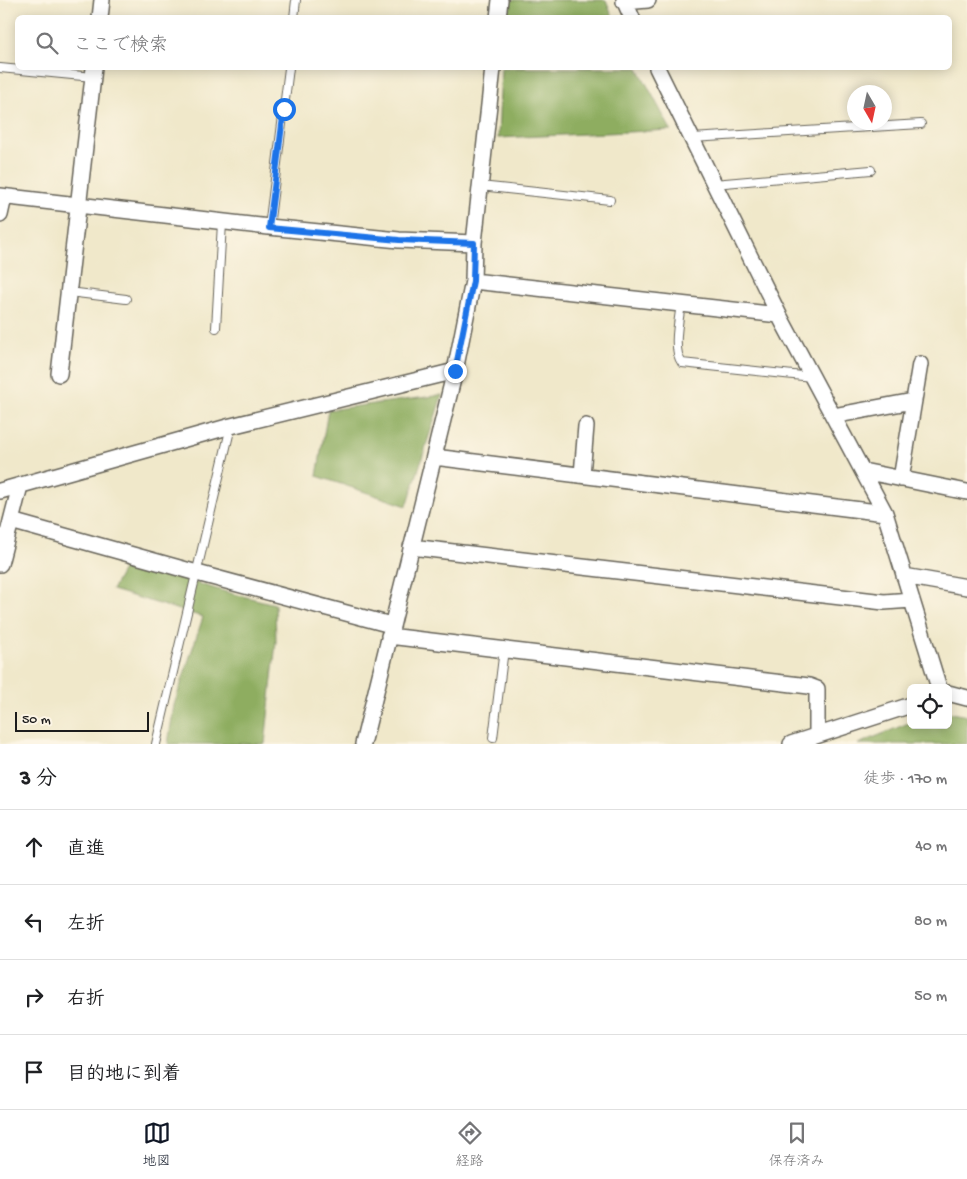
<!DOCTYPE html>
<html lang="ja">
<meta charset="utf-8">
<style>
:root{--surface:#fff;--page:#f2f2f2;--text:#202124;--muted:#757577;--line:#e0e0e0;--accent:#111827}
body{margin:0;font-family:"Gochi Hand","Klee One",sans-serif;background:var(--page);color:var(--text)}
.controls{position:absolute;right:15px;bottom:15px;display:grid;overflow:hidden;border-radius:8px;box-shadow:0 2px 12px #0003}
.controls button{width:45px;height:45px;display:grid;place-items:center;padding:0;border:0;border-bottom:1px solid var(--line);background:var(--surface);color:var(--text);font:25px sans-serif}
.compass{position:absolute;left:847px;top:85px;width:45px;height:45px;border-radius:50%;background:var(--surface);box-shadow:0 2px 12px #0003;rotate:171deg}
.scale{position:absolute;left:15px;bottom:12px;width:134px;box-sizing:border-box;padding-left:5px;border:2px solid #1c1c1c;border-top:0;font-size:14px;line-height:18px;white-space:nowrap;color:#1c1c1c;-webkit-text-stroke:4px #fcf5e5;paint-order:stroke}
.stop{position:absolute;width:15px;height:15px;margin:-11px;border:4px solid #1a73e8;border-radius:50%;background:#fff}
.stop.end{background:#1a73e8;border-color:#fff;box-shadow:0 1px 5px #0008}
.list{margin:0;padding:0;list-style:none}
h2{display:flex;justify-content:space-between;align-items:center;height:65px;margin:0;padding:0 20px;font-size:21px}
h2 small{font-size:16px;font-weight:400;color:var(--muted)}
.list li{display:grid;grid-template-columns:32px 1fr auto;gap:15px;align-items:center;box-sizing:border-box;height:75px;padding:0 20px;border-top:1px solid var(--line)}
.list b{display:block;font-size:19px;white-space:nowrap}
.list em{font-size:16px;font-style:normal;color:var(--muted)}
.icon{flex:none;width:28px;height:28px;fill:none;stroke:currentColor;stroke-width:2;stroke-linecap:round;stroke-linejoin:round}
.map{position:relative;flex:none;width:967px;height:744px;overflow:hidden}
.search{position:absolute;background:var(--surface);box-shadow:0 2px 12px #0003;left:15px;right:15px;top:15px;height:55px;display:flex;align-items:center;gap:12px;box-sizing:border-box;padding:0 18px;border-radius:8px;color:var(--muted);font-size:19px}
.sheet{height:365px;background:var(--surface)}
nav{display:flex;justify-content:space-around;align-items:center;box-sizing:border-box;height:70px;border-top:1px solid var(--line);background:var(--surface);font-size:14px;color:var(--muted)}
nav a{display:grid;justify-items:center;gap:2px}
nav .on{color:var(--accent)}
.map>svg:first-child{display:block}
.forest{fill:#8ead60;stroke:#55643e}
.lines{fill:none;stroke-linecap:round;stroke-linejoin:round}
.lane-casing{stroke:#666359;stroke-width:10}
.street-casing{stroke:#666359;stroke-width:18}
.lane{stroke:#fff;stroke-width:8}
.street{stroke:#fff;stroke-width:15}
.route{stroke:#1a73e8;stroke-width:6}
</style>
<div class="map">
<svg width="967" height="744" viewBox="0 0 967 744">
<rect width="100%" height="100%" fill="#fcf5e5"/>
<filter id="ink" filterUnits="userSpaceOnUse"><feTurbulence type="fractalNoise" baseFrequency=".02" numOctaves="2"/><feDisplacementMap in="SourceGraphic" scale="10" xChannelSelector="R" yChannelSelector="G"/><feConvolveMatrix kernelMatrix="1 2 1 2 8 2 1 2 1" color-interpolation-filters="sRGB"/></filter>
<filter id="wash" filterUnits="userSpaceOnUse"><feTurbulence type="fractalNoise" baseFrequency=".0096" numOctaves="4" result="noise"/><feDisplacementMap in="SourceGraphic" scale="20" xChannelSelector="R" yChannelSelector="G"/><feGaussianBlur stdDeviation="1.12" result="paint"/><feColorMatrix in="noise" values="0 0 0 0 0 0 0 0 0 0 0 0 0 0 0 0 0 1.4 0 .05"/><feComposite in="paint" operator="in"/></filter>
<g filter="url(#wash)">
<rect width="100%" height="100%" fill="#f0e8ca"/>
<path class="forest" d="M505,0H606L613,17L504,18Z
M501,68H638L671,130L498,138Z
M442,395L407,506L317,476L328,410Z
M127,562L226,592L275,604L276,642L265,744H168L174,705L203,617L112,590Z
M948,712L967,716V744H858L911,722V725H948Z"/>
</g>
<g filter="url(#ink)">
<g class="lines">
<defs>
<path id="lane" d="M294,18L296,0
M0,68L93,77
M692,138L921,124
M714,184L871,170
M480,186L610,200
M269,227L289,68
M69,292L126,299
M681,304C679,320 672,350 682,363L812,377
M216,328L222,223
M493,738L504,649
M156,744L231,426"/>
<path id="street" d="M624,0L632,18
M624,2L648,0
M100,18L102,0
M498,18L500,0
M657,68L779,315L885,513L939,688
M0,196L269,227L399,240L474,243
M0,215L4,197
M473,281L779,315
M59,374L94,68
M833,416L913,401
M434,457L885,513
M863,471L967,492
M582,475L586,426
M901,479L920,364
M0,491L231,426L455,371
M11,521L197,573L391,625
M411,547L884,602L912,600
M0,564L20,486
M904,576L967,587
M389,636L809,686L817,689V735
M948,693L967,698
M363,744L455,371L473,281L474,243L493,68
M791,744L911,705"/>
</defs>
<use href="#lane" class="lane-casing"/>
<use href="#street" class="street-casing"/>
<use href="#lane" class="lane"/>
<use href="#street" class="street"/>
</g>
</g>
<g class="lines" filter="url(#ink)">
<path class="route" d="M284,109L269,228L399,240L474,243L473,281L455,371"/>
</g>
</svg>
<div class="controls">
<button><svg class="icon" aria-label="locate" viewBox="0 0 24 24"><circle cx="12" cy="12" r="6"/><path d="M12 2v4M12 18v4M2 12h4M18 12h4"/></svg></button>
</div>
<svg class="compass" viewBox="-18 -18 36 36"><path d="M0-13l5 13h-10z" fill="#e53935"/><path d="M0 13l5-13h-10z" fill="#757577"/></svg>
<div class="scale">50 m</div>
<div class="stop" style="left:284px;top:109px"></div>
<div class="stop end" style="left:455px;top:371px"></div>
<div class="search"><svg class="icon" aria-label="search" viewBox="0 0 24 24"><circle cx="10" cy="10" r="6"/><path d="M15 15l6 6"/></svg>ここで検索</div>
</div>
<section class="sheet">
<h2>3 分<small>徒歩 · 170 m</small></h2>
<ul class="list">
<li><svg class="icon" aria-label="ahead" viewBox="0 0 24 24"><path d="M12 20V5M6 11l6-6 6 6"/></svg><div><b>直進</b></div><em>40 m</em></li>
<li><svg class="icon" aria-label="left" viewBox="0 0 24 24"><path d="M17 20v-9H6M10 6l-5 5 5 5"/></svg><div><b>左折</b></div><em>80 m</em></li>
<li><svg class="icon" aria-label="right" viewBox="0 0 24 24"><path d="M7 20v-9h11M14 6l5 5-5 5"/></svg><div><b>右折</b></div><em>50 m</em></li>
<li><svg class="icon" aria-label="arrive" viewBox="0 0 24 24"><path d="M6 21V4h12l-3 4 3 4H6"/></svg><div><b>目的地に到着</b></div></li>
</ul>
</section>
<nav>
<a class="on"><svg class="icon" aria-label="map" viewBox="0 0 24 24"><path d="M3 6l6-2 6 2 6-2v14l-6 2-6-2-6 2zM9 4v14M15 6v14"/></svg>地図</a>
<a><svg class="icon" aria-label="directions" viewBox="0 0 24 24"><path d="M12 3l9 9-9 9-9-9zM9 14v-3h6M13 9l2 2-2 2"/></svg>経路</a>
<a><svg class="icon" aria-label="saved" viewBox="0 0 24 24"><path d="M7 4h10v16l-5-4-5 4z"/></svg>保存済み</a>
</nav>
